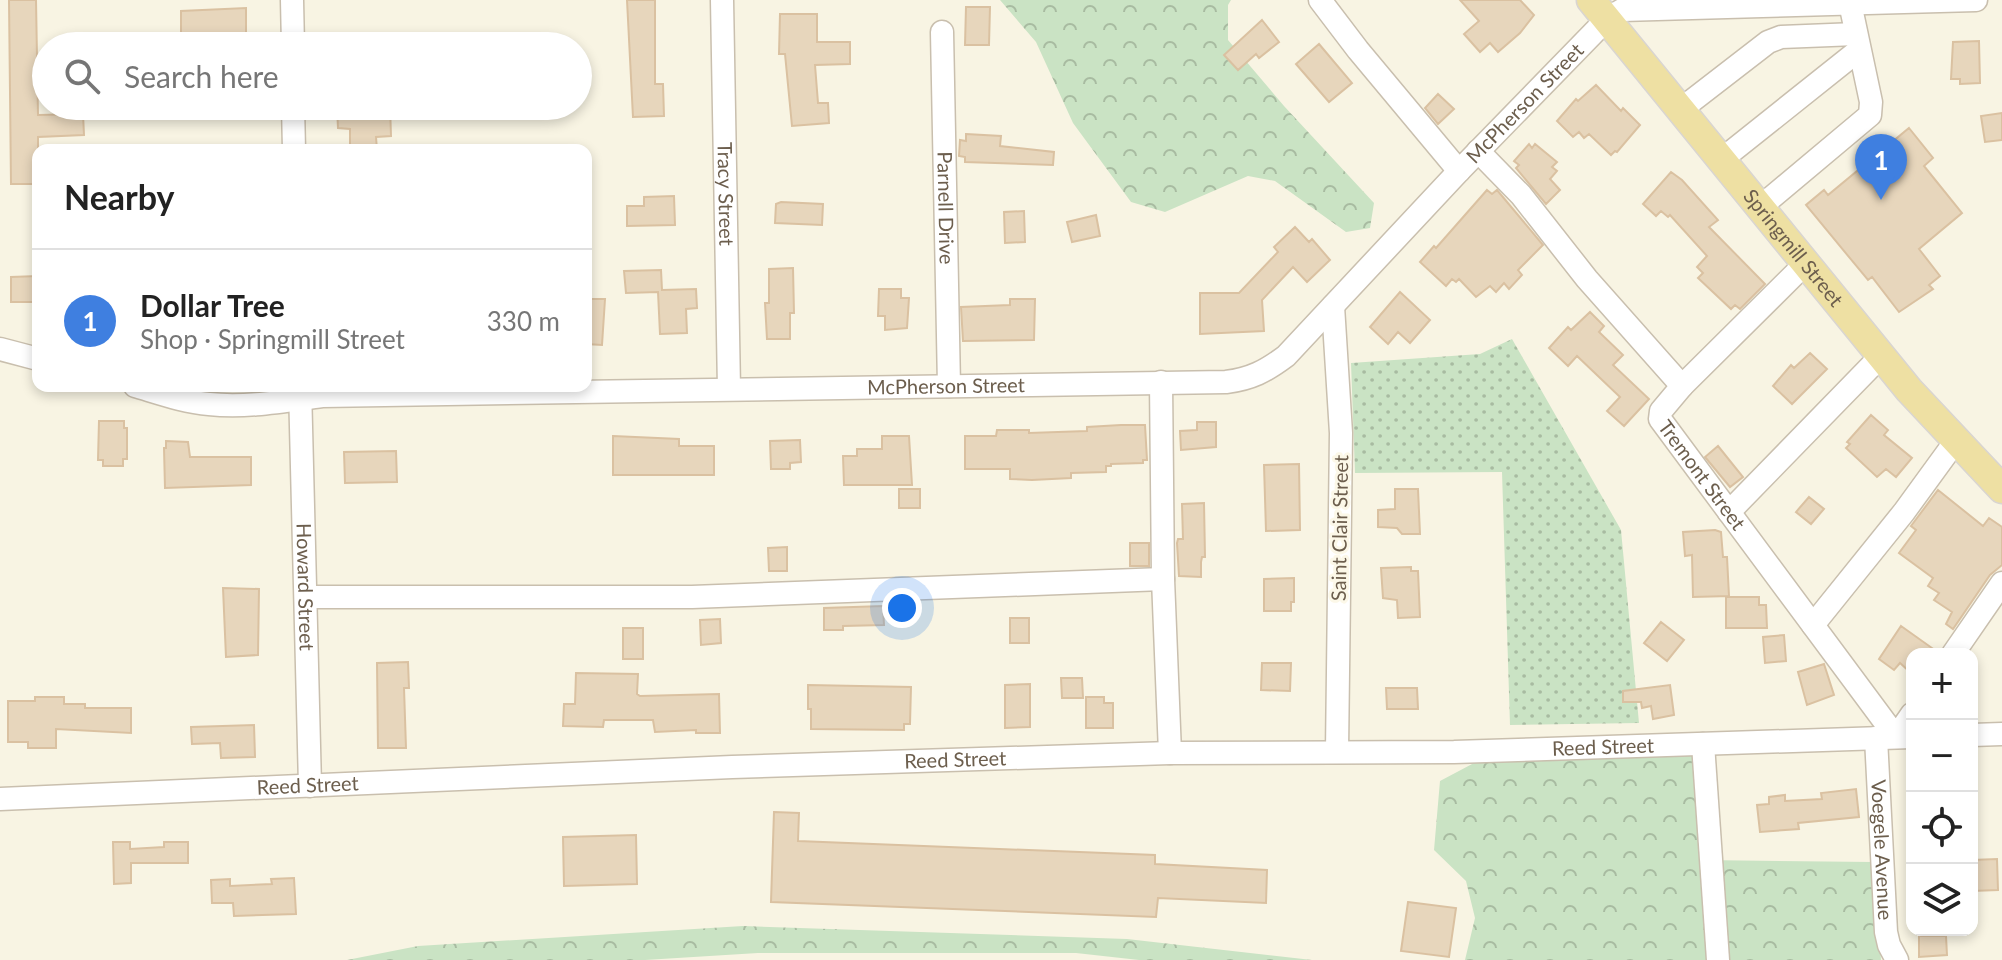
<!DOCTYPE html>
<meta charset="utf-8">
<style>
:root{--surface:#fff;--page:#f6f6f6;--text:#222;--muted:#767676;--line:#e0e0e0;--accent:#d93025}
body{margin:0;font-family:Lato,sans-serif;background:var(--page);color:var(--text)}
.controls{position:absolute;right:24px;bottom:24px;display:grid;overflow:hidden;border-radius:16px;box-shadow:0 4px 12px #0003}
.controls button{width:72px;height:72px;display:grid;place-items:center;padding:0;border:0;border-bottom:2px solid var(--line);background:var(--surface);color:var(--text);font:40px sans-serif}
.you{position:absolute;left:902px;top:608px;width:28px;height:28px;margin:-20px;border:6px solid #fff;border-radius:50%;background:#1a73e8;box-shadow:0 0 0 12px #1a73e833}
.badge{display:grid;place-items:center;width:52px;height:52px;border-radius:50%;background:var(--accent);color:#fff;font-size:26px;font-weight:700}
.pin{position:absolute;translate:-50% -66px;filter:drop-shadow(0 2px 4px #0008)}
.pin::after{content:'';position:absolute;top:42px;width:28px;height:24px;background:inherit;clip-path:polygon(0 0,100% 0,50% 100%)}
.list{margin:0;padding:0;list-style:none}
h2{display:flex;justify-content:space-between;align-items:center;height:104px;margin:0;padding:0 32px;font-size:34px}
h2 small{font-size:26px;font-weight:400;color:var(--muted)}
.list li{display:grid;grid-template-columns:52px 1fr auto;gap:24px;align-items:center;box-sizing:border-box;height:144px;padding:0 32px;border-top:2px solid var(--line)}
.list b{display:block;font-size:30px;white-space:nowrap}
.list p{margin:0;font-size:26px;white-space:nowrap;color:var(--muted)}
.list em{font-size:26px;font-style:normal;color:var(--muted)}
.icon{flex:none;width:44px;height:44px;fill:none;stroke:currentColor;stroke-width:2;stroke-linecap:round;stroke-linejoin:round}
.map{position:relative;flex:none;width:2002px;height:960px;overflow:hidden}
.search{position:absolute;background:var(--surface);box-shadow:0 4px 12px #0003;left:32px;top:32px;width:560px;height:88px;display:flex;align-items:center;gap:20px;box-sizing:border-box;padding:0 28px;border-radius:44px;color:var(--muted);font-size:30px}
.panel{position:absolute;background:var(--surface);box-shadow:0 4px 12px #0003;left:32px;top:144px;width:560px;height:248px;border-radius:16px}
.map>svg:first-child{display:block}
.grass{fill:url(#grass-dots)}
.forest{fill:url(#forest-crowns)}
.building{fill:#e7d6bc;stroke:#dac1a1;stroke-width:2}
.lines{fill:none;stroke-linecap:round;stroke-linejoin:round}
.minor-casing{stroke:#c9bfae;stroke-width:25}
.major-casing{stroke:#d9d5d1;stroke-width:31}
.minor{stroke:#fff;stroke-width:22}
.major{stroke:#eee0a3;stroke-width:28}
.labels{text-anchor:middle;stroke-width:6;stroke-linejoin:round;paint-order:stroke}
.street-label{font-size:20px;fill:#6c5e4d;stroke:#fcf8e8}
</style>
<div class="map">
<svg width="2002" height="960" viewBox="0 0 2002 960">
<defs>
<pattern id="grass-dots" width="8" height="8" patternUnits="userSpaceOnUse" patternTransform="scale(2)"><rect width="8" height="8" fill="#cae3c4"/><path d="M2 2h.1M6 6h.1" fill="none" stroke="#a8bba1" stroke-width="1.8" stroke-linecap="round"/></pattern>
<pattern id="forest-crowns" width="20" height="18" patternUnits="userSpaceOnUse" patternTransform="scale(2)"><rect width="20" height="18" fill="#cae3c4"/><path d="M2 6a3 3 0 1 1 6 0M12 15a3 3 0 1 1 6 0" fill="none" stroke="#a8bba1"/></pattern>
</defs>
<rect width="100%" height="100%" fill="#f8f4e3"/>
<path class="grass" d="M1512,339L1621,530L1639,723L1510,725L1502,472L1355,473L1351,363L1480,354Z"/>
<path class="forest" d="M1000,0H1231L1228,5V40L1284,106L1374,203L1370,228L1346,232L1275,181L1248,176L1165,212L1131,202L1073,123L1036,42Z
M1692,749L1702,860L1873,862L1881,960H1465L1475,918L1466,881L1434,850L1440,781L1474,763Z
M743,926L1127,939L1312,960H1139L1076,953H758L645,960H347L418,946Z"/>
<path class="building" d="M9,0H36L38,115L83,114L84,135L38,137V181L36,184H11Z
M627,0H655V84H663L664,116L633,117Z
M1460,0H1520L1534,15L1520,33L1498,52L1490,43L1480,52L1464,34L1479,21Z
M966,7H990L989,45H965Z
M246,8V37L181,38V11Z
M780,14H817V42H850V64L815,65L818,103H828L829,123L792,126L785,54H779Z
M1262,20L1279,42L1259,58L1256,54L1238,70L1224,55Z
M1979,41L1980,83L1960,84V79H1951L1953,42Z
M1319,44L1352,83L1329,102L1296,64Z
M1596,85L1621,111L1623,108L1640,125L1617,152L1615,151L1611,155L1589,134L1584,138L1579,132L1573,137L1557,121L1576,99L1578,101Z
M1438,94L1454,109L1438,124L1425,108Z
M337,106H390L391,136L376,137L377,150H350V129L338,128Z
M2002,113V140L1985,142L1981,116Z
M1909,128L1933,158L1924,166L1962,213L1919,249L1940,276L1929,285L1933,289L1899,312L1872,277L1868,280L1806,205L1824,190L1828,195Z
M966,134L1001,136L1000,146L1054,152L1053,165L965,162V157L959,156L960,140L966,141Z
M1529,144L1532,148L1535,144L1557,162L1552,167L1557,171L1550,179L1560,190L1546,204L1516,168L1519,165L1514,161Z
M1671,172L1682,180L1718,220L1709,227L1765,284L1740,309L1735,305L1731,309L1698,278L1703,273L1697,267L1707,256L1670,215L1668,217L1661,211L1656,216L1643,204Z
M1487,190L1492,194L1497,190L1543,245L1518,270L1522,275L1509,289L1504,283L1496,292L1490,286L1476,297L1459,279L1456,282L1452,279L1446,286L1420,262L1434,246L1436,248Z
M674,196L675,225L627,226V206H644V197Z
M781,202L823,204L822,225L775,223L776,204Z
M1024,211L1025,242L1005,243L1004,212Z
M1096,215L1100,236L1072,242L1067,222Z
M1295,227L1309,242L1312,239L1330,260L1307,282L1293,267L1262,300L1264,331L1200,334V293H1239L1278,252L1274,247Z
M793,268L794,313H790V339H767L765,303H769V269Z
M661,270L662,290L696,289L697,308L686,309L687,333L660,334L658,292L626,293L624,271Z
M38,276V302H11V277Z
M879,289H901V298H909L907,328L885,330V316H878Z
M1400,292L1430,320L1410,343L1398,332L1388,344L1370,327Z
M586,299H605L602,345L586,344Z
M1010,299H1035L1034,340L963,341L961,307L1010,305Z
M1590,312L1604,326L1599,332L1623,355L1613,365L1649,399L1624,426L1607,411L1620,397L1577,356L1568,366L1549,348L1568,327L1571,330Z
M1810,353L1827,369L1792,404L1773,386L1791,365L1794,368Z
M1871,415L1888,430L1884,435L1912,458L1896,477L1886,469L1877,477L1846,448L1850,444L1847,442Z
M99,421H124V428H127V459H123V466H103V460H98Z
M1197,422H1216V447L1181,450L1180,431L1197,430Z
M1121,425H1145L1147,460H1143V463L1111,464V466H1106V472L1071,473V478L1032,480L1010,479V469H965V436H996L997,430H1029V433L1087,431V427Z
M613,436L679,439V446H714V475H613Z
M882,436H909L912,485H844L843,456H857V449H882Z
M800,440L801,462L790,463V469H771L770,441Z
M166,441L188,442L190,457H251V485L165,488L164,448H166Z
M1718,446L1743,477L1730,487L1705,457Z
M396,451L397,482L345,483L344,452Z
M1299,464L1300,530L1266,531L1264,465Z
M899,489H920V508H899Z
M1395,489H1418L1420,534H1402L1397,528L1378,527V510L1395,509Z
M1938,490L1983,526L1989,518L2002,527V565L1990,575L1953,629L1946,624L1952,612L1934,600L1939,593L1928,586L1933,578L1899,553L1916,530L1911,526Z
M1809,497L1824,509L1811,524L1796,512Z
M1204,503L1205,557H1202L1201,562V577L1179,576L1177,543L1178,539H1183L1182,504Z
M1715,530L1721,532L1723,557H1727L1729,596L1693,597L1692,555L1685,556L1683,532Z
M1130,543H1149V566H1130Z
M787,547V571H769L768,548Z
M1411,567V571H1418L1420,617L1398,618L1397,600L1383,598L1381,568Z
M1294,578V602H1291V611H1264V579Z
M223,588L259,589L258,655L226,657Z
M1726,597H1759V605H1766L1767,628H1726Z
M883,606L884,625L843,626V630H824V608Z
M1010,618H1029V643H1010Z
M720,619L721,643L701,645L700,620Z
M1661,622L1684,640L1667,661L1644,643Z
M1901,626L1939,653L1912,654V674L1900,663L1894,670L1879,659Z
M623,628H643V659H623Z
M1784,635L1786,661L1765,663L1763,637Z
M408,662L409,688H404L406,748H378L377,663Z
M1262,663H1291L1290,691L1261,690Z
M1824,664L1834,695L1807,705L1798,672Z
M576,673L638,674L637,694L640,696L719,694L720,733H696V730L655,732L653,720H604L603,727L563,726L564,704H575Z
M1061,678H1082L1083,698H1062Z
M1030,684V727L1005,728V685Z
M808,685L911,687L910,724H904V730L811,729V709H808Z
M1670,685L1674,715L1653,719L1651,706L1642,708L1641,702H1623V691Z
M1386,688H1417L1418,709H1387Z
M35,697H64V704H85V708H131V733L56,729V748H28V742H8V701H35Z
M1086,697H1104V703H1113V728H1086Z
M254,725L255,757L221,758L220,743L192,744L191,727Z
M1856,789L1859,817L1798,823L1799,829L1760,832L1757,805L1769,804V797L1785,795V801L1822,799L1821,793Z
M774,812L799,813L798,841L1155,855V864L1267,870L1266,903L1158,898L1156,917L771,902Z
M636,835L637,884L564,886L563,837Z
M113,842H130V849L164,847V842H188V863H131V883L114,884Z
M1997,859L1998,890L1972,891V860Z
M294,878L296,914L234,916L233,903H212L211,880L230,879V886L272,884L271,879Z
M1408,902L1456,908L1449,957L1401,951Z
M1919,936H1946L1947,955L1919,957Z"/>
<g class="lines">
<defs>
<g id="minor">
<path d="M292,0L293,46"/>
<path id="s1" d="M722,0L729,389"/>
<path d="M1320,0L1358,50L1459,171"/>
<path id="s2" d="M942,32L949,386"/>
<path d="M293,106L294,150"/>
<path d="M1680,110L1768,42L1781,37L1856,34"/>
<path id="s3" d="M1478,151L1521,195L1587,279L1682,386L1661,411L1660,419L1896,737L1912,714"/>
<path d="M1721,160L1859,50"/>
<path d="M1759,208L1870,115L1871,102L1850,3"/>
<path d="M1333,306L1341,433L1337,751"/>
<path d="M0,349L38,359"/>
<path d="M1161,382L1163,579L1170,753"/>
<path id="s4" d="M135,386C159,393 184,402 209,404C247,408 284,401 322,396L1226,382C1251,379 1266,371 1286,356L1459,171L1607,19L1622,10L1976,0"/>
<path d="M1682,386L1805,264"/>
<path id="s5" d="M300,387L310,786"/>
<path d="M1729,512L1881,356"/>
<path d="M306,597H692L1163,579"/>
<path d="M1813,625L1904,512L1955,442"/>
<path d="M1953,654L2002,583"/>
<path d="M1972,735L2002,734"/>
<path id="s6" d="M1876,738L1886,932L1889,945L1897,960"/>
<path d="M1703,744L1718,960"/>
<path id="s7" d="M0,799L732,767L1170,753L1454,752L1912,737"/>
</g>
<g id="major">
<path id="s8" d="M1591,0L1909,390L2002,489"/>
</g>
</defs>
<use href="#minor" class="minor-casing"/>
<use href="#major" class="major-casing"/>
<use href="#minor" class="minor"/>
<use href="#major" class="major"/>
</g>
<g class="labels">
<g class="street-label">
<text dy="7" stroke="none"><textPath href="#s4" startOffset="1508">McPherson Street</textPath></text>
<text dy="7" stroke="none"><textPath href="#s1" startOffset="194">Tracy Street</textPath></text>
<text dy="7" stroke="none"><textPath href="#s2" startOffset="176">Parnell Drive</textPath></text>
<text dy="7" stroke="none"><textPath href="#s8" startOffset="320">Springmill Street</textPath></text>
<text dy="7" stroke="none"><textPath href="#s4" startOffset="814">McPherson Street</textPath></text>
<text dy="7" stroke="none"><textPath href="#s3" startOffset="422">Tremont Street</textPath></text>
<text transform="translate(1340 528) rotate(-89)" y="7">Saint Clair Street</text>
<text dy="7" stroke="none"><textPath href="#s5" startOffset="200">Howard Street</textPath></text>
<text dy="7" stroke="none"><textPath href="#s7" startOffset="1604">Reed Street</textPath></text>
<text dy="7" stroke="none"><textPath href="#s7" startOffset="956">Reed Street</textPath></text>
<text dy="7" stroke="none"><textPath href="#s7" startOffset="308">Reed Street</textPath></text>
<text dy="7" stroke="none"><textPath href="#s6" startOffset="112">Voegele Avenue</textPath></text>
</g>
</g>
</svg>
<div class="controls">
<button>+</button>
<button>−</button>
<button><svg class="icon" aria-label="locate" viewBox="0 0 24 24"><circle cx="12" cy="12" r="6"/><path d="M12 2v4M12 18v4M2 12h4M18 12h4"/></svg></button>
<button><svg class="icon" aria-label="layers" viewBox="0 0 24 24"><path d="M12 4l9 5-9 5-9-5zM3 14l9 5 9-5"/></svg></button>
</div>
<div class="you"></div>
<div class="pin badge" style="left:1881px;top:200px;background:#3f7fe0">1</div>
<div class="search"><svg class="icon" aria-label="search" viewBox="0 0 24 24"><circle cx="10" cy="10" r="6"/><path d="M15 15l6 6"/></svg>Search here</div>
<section class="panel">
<h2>Nearby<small></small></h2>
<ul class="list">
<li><span class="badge" style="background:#3f7fe0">1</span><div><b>Dollar Tree</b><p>Shop · Springmill Street</p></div><em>330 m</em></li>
</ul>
</section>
</div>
